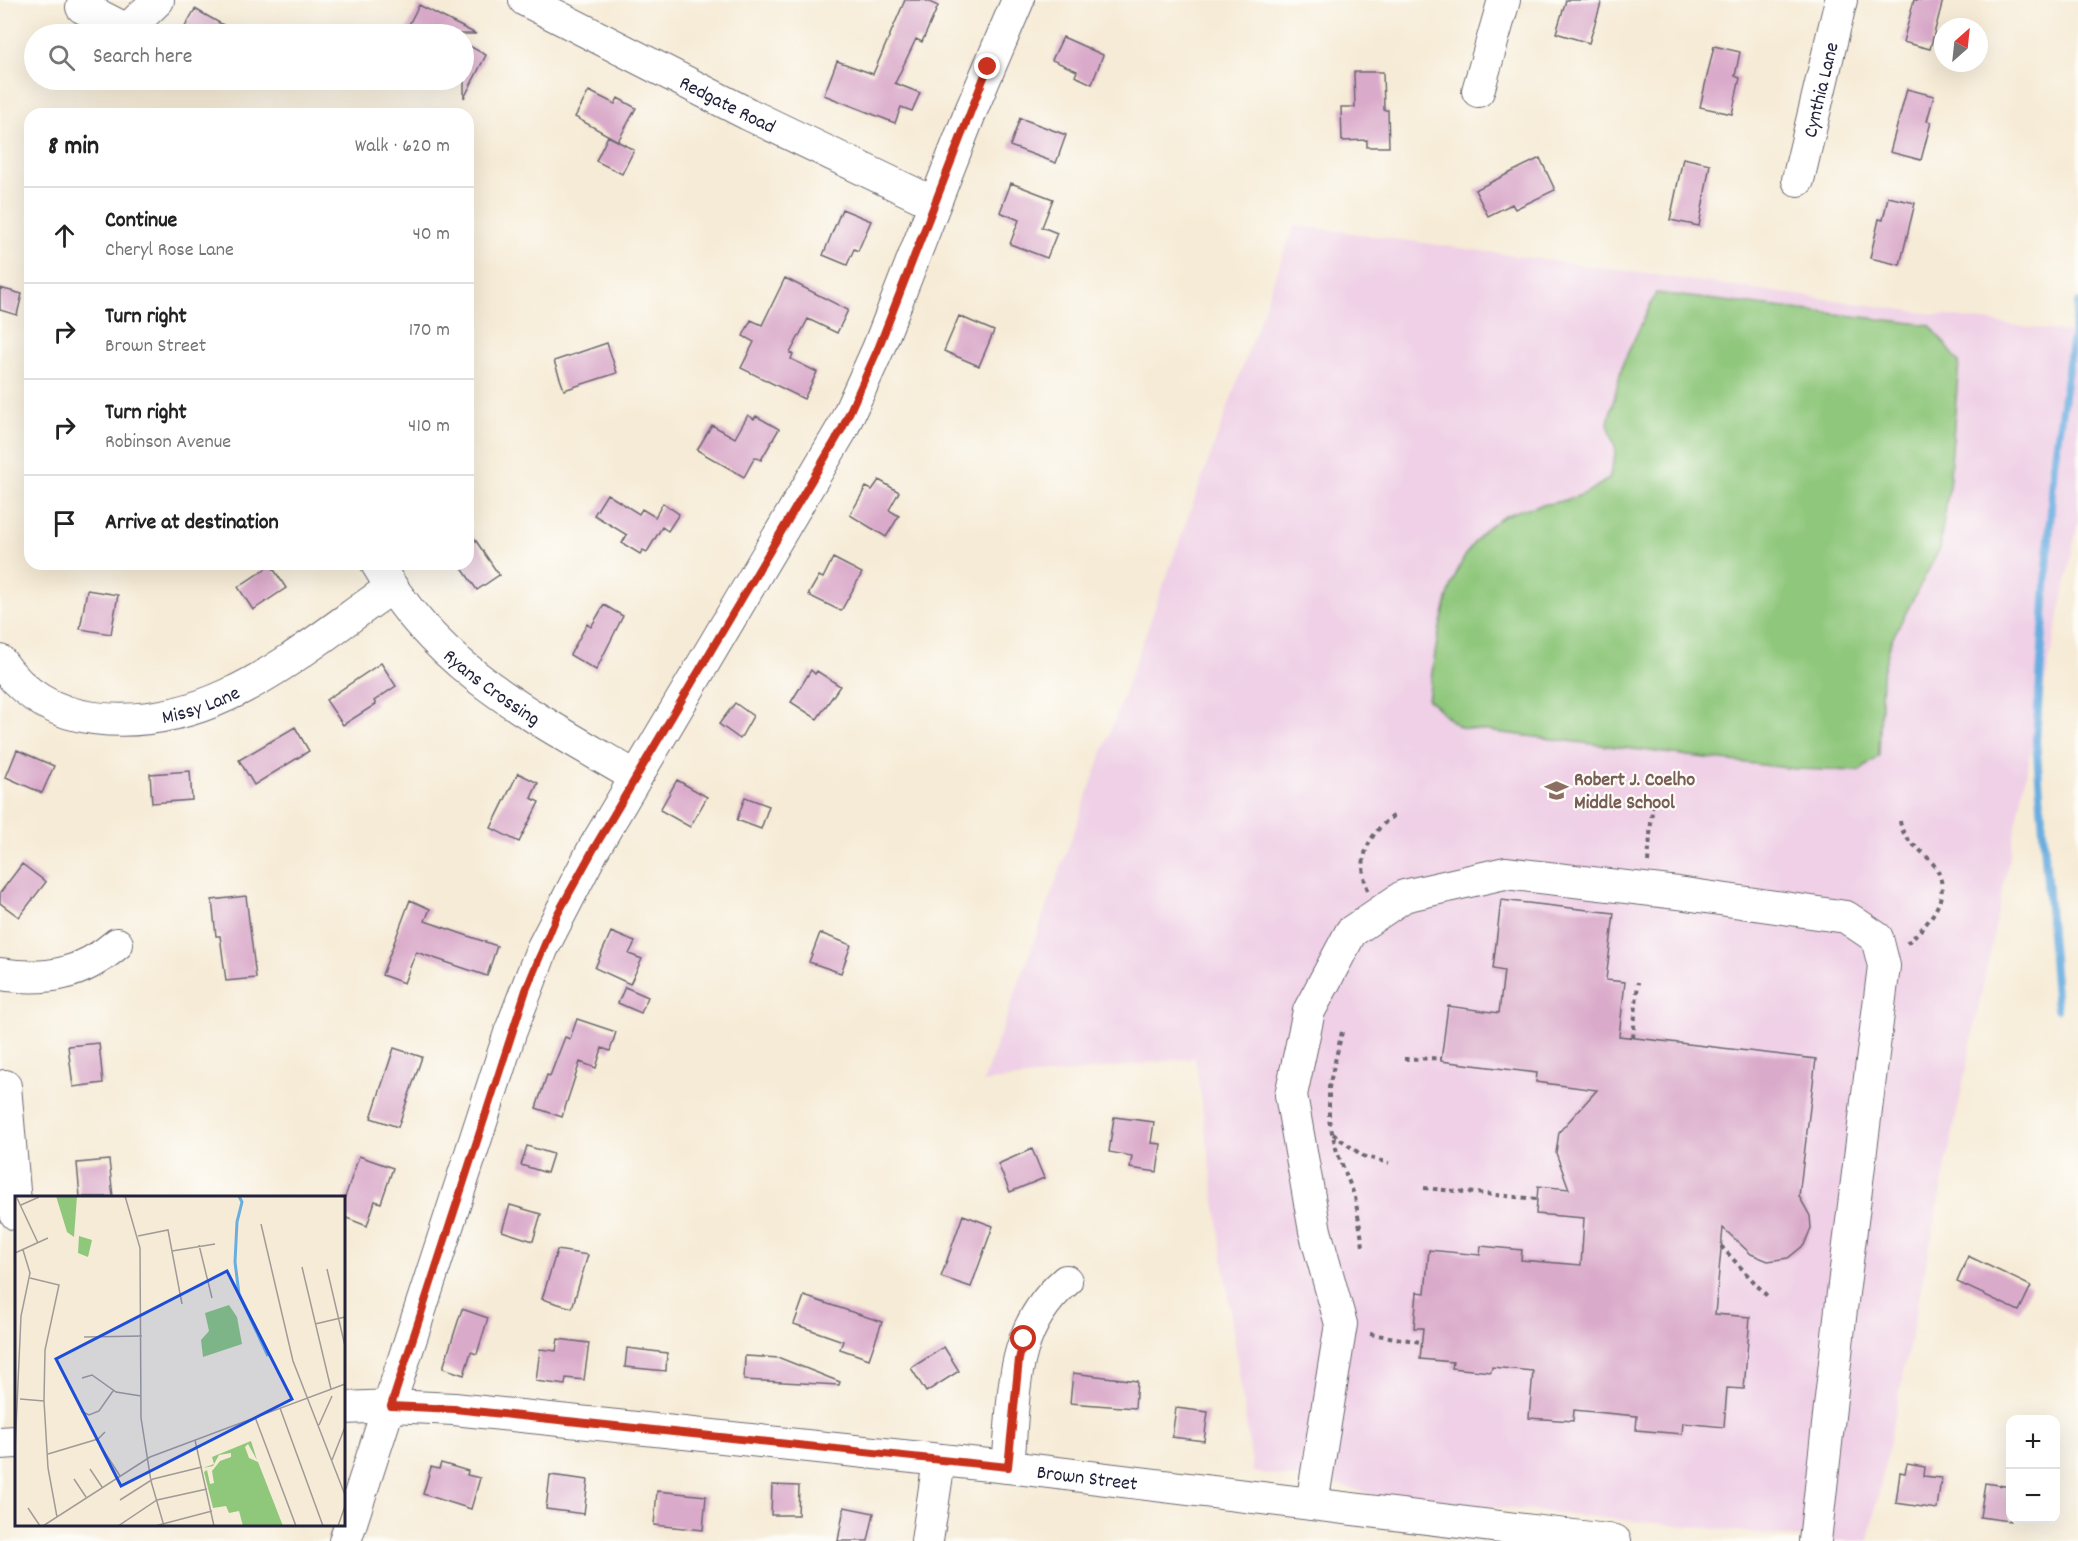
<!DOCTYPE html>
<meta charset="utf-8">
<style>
:root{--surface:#fff;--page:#f2f2f2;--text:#222;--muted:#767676;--line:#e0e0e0}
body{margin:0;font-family:Dekko,sans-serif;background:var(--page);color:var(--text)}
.controls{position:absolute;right:18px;bottom:18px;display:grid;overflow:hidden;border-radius:12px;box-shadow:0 6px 24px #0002}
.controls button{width:54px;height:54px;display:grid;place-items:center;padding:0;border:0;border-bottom:2px solid var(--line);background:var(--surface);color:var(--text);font:30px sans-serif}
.compass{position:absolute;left:1934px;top:18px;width:54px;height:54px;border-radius:50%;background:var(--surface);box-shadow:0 6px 24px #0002;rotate:27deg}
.stop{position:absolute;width:18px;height:18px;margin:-14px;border:4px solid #c8321e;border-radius:50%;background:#fff}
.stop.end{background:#c8321e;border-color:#fff;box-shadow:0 2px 6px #0008}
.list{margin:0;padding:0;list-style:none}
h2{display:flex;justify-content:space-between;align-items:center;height:78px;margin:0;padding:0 24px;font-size:26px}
h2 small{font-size:20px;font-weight:400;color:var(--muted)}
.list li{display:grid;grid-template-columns:39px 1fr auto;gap:18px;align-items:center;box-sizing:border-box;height:96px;padding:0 24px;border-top:2px solid var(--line)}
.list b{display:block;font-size:22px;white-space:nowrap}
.list p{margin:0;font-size:20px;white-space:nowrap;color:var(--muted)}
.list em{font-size:20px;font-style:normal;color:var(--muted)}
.icon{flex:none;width:33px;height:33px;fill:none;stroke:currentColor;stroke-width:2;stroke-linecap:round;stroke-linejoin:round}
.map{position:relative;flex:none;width:2078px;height:1541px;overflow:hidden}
.search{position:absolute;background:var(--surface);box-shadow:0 6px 24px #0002;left:24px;top:24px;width:450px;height:66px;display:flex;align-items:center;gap:15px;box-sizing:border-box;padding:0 21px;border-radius:33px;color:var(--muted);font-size:22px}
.panel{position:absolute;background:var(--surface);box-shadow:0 6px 24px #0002;left:24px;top:108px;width:450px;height:462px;border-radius:18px}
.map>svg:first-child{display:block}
.built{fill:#efd0e6}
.green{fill:#8fc77b;stroke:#58745b;stroke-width:1.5}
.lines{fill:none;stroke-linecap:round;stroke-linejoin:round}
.stream{stroke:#6aaee0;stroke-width:8}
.building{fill:#daaaca}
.minor-casing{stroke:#6c6871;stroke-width:34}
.path{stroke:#6c6871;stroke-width:4;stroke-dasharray:4.5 4.5;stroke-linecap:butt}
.minor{stroke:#fff;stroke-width:32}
.route{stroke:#c8321e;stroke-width:8}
.labels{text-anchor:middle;stroke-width:4.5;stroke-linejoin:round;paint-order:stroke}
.street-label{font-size:20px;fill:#22223b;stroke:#fdfcf7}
.education-label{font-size:20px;font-weight:bold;fill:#785e54;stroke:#fdfcf7;text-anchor:start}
.inset-river{fill:none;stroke:#6aaee0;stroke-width:3}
.inset-road{fill:none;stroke:#a19b98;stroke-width:1.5}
.view{fill:#1d4ed8;fill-opacity:0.15;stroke:#1d4ed8;stroke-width:3}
.inset-edge{fill:none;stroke:#22223b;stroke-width:3}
</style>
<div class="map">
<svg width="2078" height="1541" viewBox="0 0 2078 1541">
<rect width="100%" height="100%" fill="#fdfcf7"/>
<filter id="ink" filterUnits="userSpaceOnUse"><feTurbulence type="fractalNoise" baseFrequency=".0167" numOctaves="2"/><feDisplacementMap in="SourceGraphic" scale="12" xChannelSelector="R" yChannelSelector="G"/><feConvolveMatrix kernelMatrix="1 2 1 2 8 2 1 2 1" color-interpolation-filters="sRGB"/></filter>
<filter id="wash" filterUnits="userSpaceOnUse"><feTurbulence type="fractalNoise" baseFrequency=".008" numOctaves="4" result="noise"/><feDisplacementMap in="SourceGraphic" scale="24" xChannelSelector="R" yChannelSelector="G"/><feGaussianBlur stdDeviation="1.35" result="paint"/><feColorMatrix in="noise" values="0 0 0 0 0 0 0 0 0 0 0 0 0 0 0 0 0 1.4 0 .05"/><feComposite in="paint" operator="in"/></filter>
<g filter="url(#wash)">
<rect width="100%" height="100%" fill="#f6ebd6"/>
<path class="built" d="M1294,225L2078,334V523L1869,1541H1834L1374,1495L1327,1482L1253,1472L1195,1058L983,1082Z"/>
<path class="green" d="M1656,293L1930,325L1959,362L1949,488L1939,550L1891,641L1882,676L1879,756L1860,771L1795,769L1463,728C1448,722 1442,709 1428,700C1437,640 1447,536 1514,512C1536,504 1561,504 1581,495C1591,491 1600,484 1609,479L1616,451L1608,423L1623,363Z"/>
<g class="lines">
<path class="stream" d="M2057,1009L2036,741L2054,463L2078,303"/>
</g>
<g id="blocks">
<path class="building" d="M905,0H925L938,6L922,42L916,39L895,83L920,93L912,111L901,107L895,123L824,95L837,61L873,74Z
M1566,0H1602L1589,43L1556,33Z
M1914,0H1943L1930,49L1903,42Z
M419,5L476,34H404Z
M195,9L239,34H181Z
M1063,37L1103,55L1092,84L1075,76L1077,71L1052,60Z
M464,43L486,55L464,98Z
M1714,46L1740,52L1735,76L1740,78L1732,114L1700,107Z
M1354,72H1383L1384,110H1388L1389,147H1367V140L1342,141L1341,107H1355Z
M1907,89L1934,96L1927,121L1931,122L1921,160L1890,152Z
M589,91L615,104L618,98L636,108L618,141L575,117Z
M1020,118L1066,135L1056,163L1010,146Z
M608,136L634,150L622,174L596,161Z
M1540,158L1555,190L1515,209L1512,204L1488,216L1475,190Z
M1683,158L1710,164L1699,226L1670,220Z
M1011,183L1053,199L1042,227L1057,233L1047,258L1010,244L1019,220L1000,212Z
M1888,197L1915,203L1900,265L1870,258L1879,219L1883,220Z
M842,209L871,221L858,251L854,249L847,265L823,255Z
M785,278L848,310L837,333L808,319L790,353L793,354L791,359L817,372L804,399L741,368L754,342L743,336L751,320L762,325Z
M0,288L22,294L17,315L0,310Z
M959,316L994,331L979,366L944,351Z
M607,343L617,373L564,390L554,361Z
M748,415L754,419L756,416L779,429L761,460L755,457L744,477L697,450L712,425L735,438Z
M879,480L899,492L889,510L899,516L886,537L850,515L866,487L872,490Z
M607,494L639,514L642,509L655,517L663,503L679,514L668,531L662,527L647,552L643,550L640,554L622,543L627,535L594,515Z
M468,529L499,575L477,590L459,564H468Z
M833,558L862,573L841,611L808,595L819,576L823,578Z
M271,565L286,588L253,610L238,587Z
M87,590L118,595L111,634L80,629Z
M604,605L623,616L596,670L570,655L587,624L591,627Z
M381,663L396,686L374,701L376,704L343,725L326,700Z
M811,670L815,674L817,671L840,686L817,719L791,702Z
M735,703L753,716L740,739L719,724Z
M295,727L309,751L254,785L239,760Z
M17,750L54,766L42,793L6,777Z
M190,771L192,800L152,803L150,774Z
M518,773L538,783L531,798L539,802L519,842L491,828Z
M677,780L707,797L690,827L660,810Z
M745,797L769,806L761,829L737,820Z
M22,864L46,882L19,917L0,903V893Z
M246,896L256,978L226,981L220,936H216L212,900Z
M410,900L430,909L425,921L497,946L487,976L416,952L404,983L382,975Z
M1501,900L1614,913L1606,980L1625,982L1619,1036L1816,1059L1799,1196L1810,1216L1811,1228L1804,1245L1788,1258L1768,1261L1751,1254L1723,1228L1715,1314L1750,1317L1744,1389L1727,1388L1724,1427L1683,1423L1682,1434L1636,1430L1637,1416L1574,1410L1573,1421L1529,1418L1533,1371L1492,1367L1491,1372L1452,1368L1453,1362L1420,1359L1423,1328H1414L1417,1292L1425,1293L1429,1250L1480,1255L1481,1246L1522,1250L1521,1260L1581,1265L1584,1218L1536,1214L1538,1186L1569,1189L1556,1153L1559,1132L1597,1090L1536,1082L1537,1073L1441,1061L1448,1006L1499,1013L1504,971L1493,969Z
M611,932L635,942L629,954L642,959L630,984L595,968Z
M820,933L851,945L841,973L809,962Z
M625,987L648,997L641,1013L618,1003Z
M577,1019L616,1032L610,1051L602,1048L596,1068L580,1062L562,1117L536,1108L547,1075L550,1076L565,1037L570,1039Z
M99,1043L103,1083L73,1087L68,1046Z
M394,1048L422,1057L398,1127L371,1118Z
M1114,1117L1154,1122L1151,1143L1161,1144L1157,1172L1130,1168L1132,1156L1109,1152Z
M527,1146L553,1154L547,1173L521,1165Z
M1032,1149L1044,1178L1010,1192L998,1164Z
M359,1156L393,1168L381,1203L375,1201L367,1226L344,1217V1200Z
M109,1160L113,1197H80L77,1163Z
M510,1205L541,1214L533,1241L502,1231Z
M963,1215L993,1226L971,1287L941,1277Z
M557,1250L588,1255L572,1308L542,1299Z
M1968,1256L2031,1286L2019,1311L1957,1282Z
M804,1296L882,1322L869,1359L840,1349L843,1341L794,1324Z
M462,1309L488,1318L477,1354L471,1352L464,1375L443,1368Z
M558,1339L589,1343L584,1380L566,1378L565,1385L536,1381L540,1349L556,1351Z
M944,1347L959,1371L926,1392L911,1368Z
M627,1348L667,1353L666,1371L625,1367Z
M745,1356L780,1358L840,1382L839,1385L744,1380Z
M1073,1373L1137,1381L1135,1408L1070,1403Z
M1176,1408L1208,1412L1204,1441L1172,1437Z
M441,1463L468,1471L467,1475L480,1478L471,1509L423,1494L431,1467L439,1469Z
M1907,1464L1925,1467L1924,1476L1941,1478L1937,1509L1896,1503L1900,1472L1905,1473Z
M550,1475L588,1480L584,1514L546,1509Z
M1985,1483L2010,1487V1521L1980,1517Z
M772,1485L799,1486L798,1515H771Z
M657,1491L706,1496L703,1530L654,1525Z
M844,1507L874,1513L868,1541H838Z"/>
</g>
</g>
<g filter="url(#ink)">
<use href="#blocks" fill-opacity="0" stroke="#6c6871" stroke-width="1.5"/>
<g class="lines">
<defs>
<g id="minor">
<path id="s1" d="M525,0L748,114L934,203"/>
<path d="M82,7L127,30L158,0"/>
<path d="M1478,91L1504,0"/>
<path id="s2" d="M1798,180L1841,0"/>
<path id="s3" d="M377,564C439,671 533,716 636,777"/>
<path id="s4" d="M0,661C23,694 53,713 94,718C213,733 299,651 391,588"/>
<path d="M0,974C47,981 81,975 117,944"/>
<path d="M5,1086L16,1214"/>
<path id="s5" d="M344,1408L391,1406L454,1409L1008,1467L1615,1541"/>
<path d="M0,1443L16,1442"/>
<path d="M1008,1467C1015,1397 1008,1331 1066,1281"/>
<path d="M1312,1504L1341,1324L1315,1231L1291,1095L1309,1011L1351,932L1404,896L1505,873L1678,893L1846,917L1877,938L1884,966L1841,1309L1815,1541"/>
<path d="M345,1541L510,1033L542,949L593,850L842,429L878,349L970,113L1018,0"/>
<path d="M927,1541L939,1461"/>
</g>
</defs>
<use href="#minor" class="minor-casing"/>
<path class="path" d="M1900,821C1903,840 1914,844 1927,857C1960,889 1931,922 1906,944
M1648,862L1653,797
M1368,890C1355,859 1370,830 1397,814
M1342,1032L1329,1087V1120L1337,1152L1355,1197L1363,1246
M1633,1038L1638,982
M1404,1059L1441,1058
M1333,1134L1363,1156L1389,1163
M1424,1188L1537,1199
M1721,1246L1767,1296
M1370,1334L1421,1342"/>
<use href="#minor" class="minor"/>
</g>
</g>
<g class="lines" filter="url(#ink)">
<path class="route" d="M988,67L878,349L842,429L593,850L557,915L526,990L391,1406L454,1409L1008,1467L1019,1359L1024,1339"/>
</g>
<defs>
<symbol id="school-bare" viewBox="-9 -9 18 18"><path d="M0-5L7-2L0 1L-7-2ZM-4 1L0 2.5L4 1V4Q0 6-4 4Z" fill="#8d6e63" stroke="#fdfcf7" stroke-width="2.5" paint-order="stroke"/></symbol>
</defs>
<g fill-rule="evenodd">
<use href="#school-bare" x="1540" y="774" width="33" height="33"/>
</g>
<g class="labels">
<g class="street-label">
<text dy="7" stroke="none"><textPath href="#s2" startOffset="93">Cynthia Lane</textPath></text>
<text dy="7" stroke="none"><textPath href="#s1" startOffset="228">Redgate Road</textPath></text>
<text dy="7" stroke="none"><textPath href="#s3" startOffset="170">Ryans Crossing</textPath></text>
<text dy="7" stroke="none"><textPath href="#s4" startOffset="222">Missy Lane</textPath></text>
<text dy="7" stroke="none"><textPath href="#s5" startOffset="747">Brown Street</textPath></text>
</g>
<g class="education-label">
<text x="1574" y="785">Robert J. Coelho<tspan x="1574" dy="23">Middle School</tspan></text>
</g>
</g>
<g transform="translate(15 1196)">
<rect width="330" height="330" fill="#f6ebd6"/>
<path d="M41,0H62L59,41L52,36ZM64,40L77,44L73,61L63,57ZM214,109L222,121L227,148L188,161L186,144L194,135L190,117ZM236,245L242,264L233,248L230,251L234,262L243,266L268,330H228L224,315L214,317L211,310L198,312L189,276L192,274L195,288L199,287L197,275L205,265L216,261V257L204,259L198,270L188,272L199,268L197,261Z" fill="#8fc77b"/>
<path class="inset-river" d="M224,0L227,6L222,26L220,66L224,98L253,160"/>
<path class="inset-road" d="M1,0L23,47M110,0L125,52L126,222L136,285L149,330M6,9L24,1M246,28L278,165L330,299M123,40L153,34L167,108M184,49L197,102M157,55L200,48M0,57L33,42M287,71L316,193M312,73L330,150M15,82L44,89L30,154L29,205L33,272L42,321M300,128L330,121M69,141L127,140M67,182L77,179L101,196L126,200M5,203L29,205M265,212L308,330M66,215L74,219L84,215L98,195M240,221L281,330M304,229L317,200M180,244L199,330M87,252L105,280M0,254L6,120L15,77L8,54M33,258L83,243L90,236M317,264L330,231M75,273L87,291M59,283L71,301M105,304L138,283L187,271M13,312L25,330M28,330L135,261L330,188M103,330L142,304L192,293M140,330L197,315M323,330L330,310"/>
<path class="view" d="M212,75L277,203L106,290L41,163Z"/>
<rect width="330" height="330" class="inset-edge"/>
</g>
</svg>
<div class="controls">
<button>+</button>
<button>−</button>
</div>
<svg class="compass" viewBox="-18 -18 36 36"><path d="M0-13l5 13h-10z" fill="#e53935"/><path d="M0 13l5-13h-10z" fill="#767676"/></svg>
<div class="stop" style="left:1024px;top:1339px"></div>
<div class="stop end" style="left:988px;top:67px"></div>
<div class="search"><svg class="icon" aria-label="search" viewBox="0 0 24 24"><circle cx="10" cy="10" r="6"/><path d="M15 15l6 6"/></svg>Search here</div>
<section class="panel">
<h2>8 min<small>Walk · 620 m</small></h2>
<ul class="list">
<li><svg class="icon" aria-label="ahead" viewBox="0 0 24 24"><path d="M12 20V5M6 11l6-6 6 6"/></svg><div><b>Continue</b><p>Cheryl Rose Lane</p></div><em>40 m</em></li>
<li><svg class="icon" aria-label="right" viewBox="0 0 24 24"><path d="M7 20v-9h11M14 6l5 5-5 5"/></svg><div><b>Turn right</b><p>Brown Street</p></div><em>170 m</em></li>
<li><svg class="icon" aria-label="right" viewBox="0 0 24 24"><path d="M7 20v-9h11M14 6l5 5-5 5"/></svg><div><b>Turn right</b><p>Robinson Avenue</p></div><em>410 m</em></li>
<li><svg class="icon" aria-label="arrive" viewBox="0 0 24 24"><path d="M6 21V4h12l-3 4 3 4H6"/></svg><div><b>Arrive at destination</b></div></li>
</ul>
</section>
</div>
